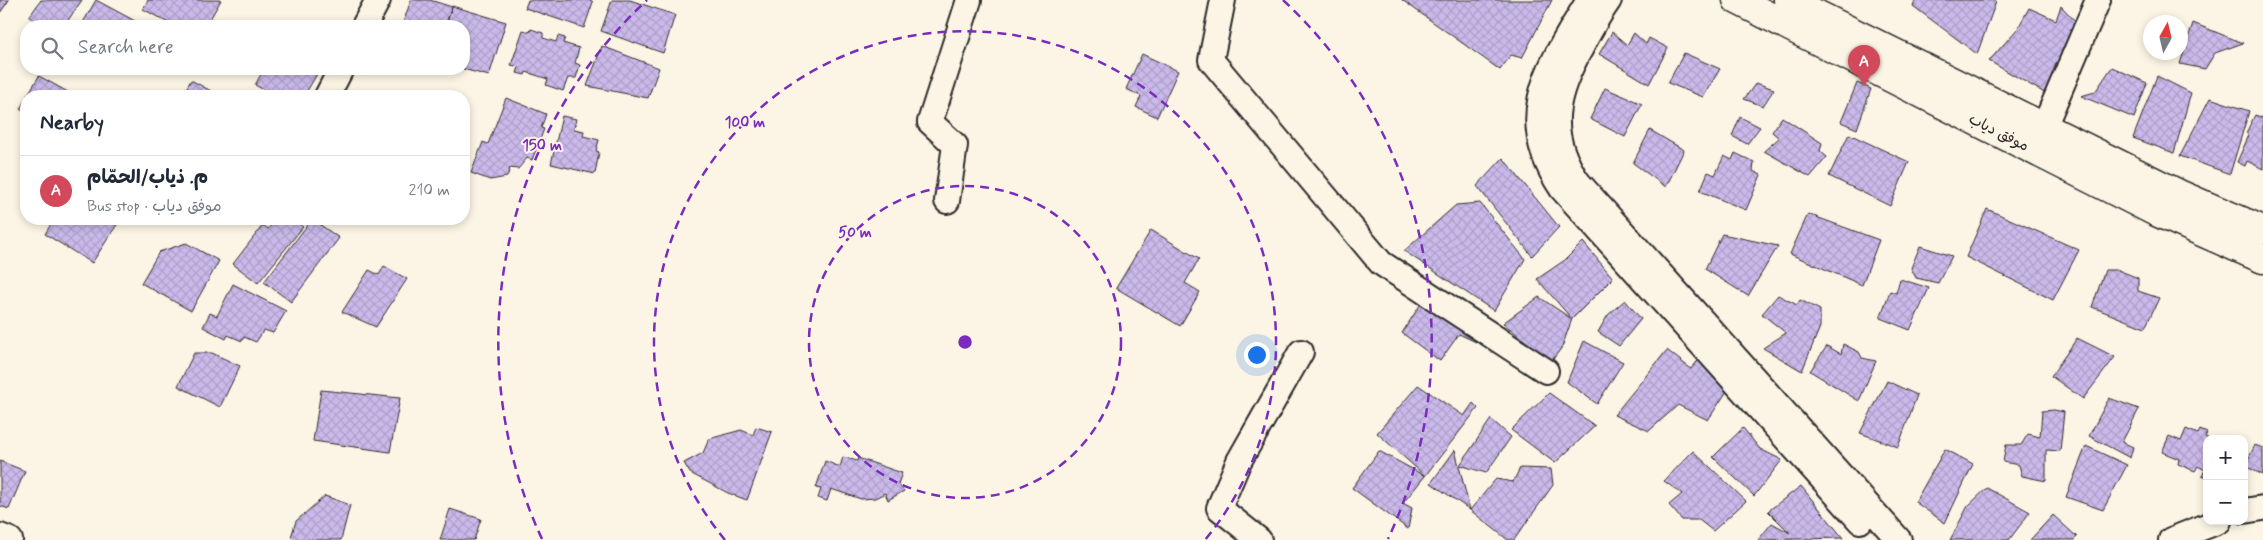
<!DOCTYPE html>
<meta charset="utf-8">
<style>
:root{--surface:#fff;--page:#f2f2f3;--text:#1f2937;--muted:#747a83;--line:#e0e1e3;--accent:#d1495b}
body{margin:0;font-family:Mynerve,"Playpen Sans Arabic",sans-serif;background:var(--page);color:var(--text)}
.controls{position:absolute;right:15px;bottom:15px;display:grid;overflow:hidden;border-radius:10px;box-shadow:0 2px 8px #0003}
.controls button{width:45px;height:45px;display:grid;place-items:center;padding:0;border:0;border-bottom:1px solid var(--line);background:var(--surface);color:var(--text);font:25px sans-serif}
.compass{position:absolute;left:2143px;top:15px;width:45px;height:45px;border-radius:50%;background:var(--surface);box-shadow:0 2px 8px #0003;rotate:8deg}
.you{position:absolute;left:1256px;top:354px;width:18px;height:18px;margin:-12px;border:4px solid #fff;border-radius:50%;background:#1a73e8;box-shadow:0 0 0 8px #1a73e833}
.badge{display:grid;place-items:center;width:32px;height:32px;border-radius:50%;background:var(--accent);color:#fff;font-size:16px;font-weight:700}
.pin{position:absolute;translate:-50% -41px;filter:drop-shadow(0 1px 2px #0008)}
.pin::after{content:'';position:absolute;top:26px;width:18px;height:15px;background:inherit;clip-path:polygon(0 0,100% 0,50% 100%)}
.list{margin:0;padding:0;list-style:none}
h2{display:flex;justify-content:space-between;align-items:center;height:65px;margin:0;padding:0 20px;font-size:21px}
h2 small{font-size:16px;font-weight:400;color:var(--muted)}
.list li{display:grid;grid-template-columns:32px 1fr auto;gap:15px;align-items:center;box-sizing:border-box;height:70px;padding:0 20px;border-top:1px solid var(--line)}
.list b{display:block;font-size:19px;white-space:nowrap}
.list p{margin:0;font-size:16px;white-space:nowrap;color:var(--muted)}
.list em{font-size:16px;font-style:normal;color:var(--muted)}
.icon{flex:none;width:28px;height:28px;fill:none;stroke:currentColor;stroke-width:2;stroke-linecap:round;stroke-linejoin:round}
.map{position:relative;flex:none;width:2263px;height:540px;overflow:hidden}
.search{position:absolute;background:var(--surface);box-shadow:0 2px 8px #0003;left:20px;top:20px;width:450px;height:55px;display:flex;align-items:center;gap:12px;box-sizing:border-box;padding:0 18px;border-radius:20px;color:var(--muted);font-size:19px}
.panel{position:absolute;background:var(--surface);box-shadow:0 2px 8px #0003;left:20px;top:90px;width:450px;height:135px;border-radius:20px}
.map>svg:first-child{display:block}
.building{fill:url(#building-cross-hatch);stroke:#2b2b2b}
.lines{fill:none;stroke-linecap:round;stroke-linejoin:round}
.street-casing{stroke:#2b2b2b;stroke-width:28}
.secondary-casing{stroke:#2b2b2b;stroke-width:31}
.street{stroke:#fcf5e5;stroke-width:24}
.secondary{stroke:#fcf5e5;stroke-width:28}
.ring{fill:none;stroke:#7b2cbf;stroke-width:2.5;stroke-dasharray:9 6}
.labels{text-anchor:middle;stroke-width:4;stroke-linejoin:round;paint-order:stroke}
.street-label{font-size:15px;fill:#2b2b2b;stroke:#fcf5e5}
.centre{fill:#7b2cbf;stroke:#fcf5e5;stroke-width:2.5}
.ring-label{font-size:15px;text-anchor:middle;font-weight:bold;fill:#7b2cbf;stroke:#fcf5e5;stroke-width:4;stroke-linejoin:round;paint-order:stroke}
</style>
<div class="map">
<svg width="2263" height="540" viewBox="0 0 2263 540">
<defs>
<pattern id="building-cross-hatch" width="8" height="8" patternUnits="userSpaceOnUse" patternTransform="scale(1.25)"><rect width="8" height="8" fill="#cab9ea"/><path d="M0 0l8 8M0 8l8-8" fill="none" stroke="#ae9fc9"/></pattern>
</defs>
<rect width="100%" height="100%" fill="#fcf5e5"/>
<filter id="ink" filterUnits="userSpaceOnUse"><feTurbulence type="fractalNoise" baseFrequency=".02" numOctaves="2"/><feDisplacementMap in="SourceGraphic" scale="10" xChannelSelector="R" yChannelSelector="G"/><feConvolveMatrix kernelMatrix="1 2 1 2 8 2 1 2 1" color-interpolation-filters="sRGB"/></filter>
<g filter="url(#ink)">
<path class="building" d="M0,0H9L0,13Z
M41,0H82L64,26H44L29,17Z
M96,0L135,21L132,26H81Z
M148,0H221L206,26H174L143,9Z
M411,0H430L452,7L445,26H402Z
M528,0H591L593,2L584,28L525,8Z
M612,0H630L675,15L663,53L601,31Z
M1402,0H1552L1522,58L1511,55L1500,70Z
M1915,0H1992L1996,2L1977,54L1913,6Z
M452,6L506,22L489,76L463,69L464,26H446Z
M2061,6L2077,23L2048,95L1989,61L2018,28L2029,8L2056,20Z
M2193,23L2243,43L2215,53L2205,69L2180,64Z
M531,29L543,33V38L556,42L558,36L565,38L563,43L579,48L575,63L580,65L576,78H568L563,91L546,85L548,79L526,72L525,75L517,73L519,67L511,65L523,30L530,32Z
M1612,32L1627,45L1634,33L1646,44L1649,38L1668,48L1649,84L1599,54Z
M602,46L659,68L648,98L587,86Z
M1684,53L1720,69L1703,97L1668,83Z
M1142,54L1178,71L1157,117L1136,107L1141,96L1126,89Z
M2112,67L2147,83L2134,118L2081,96L2095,92Z
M264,69H320L304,96H275L255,85Z
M39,76L75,96H27Z
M2157,76L2191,93L2174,153L2133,138Z
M191,80L220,96H182Z
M1756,83L1774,89L1763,106L1744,99Z
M1857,83L1871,89L1857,129L1841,122Z
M1605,88L1642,104L1625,137L1590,119Z
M26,98V112L20,109Z
M506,98L546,114L541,128L544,129L532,160L527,158L518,169L510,168L507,177L490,180L471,173L483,142L488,144Z
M2210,98L2249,111L2230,174L2180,156Z
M2255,115L2263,118V169L2247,161L2245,166L2237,162L2249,135L2246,133Z
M562,116L576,119L574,129L584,131L583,136L599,140L596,151L599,152L595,174L551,164Z
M1740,117L1760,127L1747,144L1732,136Z
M1782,117L1822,143L1820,151L1827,157L1810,177L1764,151L1779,138L1772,132Z
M1650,130L1684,150L1666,187L1633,163Z
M1849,134L1909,162L1890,206L1829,176Z
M1735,153L1754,162L1753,171L1761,175L1746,210L1700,191L1708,172L1715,175L1724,156L1732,160Z
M1503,158L1559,227L1532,256L1477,186Z
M1480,203L1525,259L1494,311L1404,251L1456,205Z
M1987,209L2079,250L2053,300L1966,257Z
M1808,214L1879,240L1862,285L1790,254Z
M54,219H118L120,220L92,263L45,234Z
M276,219H293L303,227L258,283L233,264L263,225L268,229Z
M312,219L339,238L291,302L264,282Z
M1151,230L1199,259L1185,283L1200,292L1180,326L1116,288Z
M1722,234L1778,246L1748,296L1705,269Z
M1583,242L1613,278L1572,319L1537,279L1565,260Z
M186,243L219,261L191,311L141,283L159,252Z
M1920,246L1952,256L1938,283L1916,278L1911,268Z
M384,266L407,279L376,327L342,312L369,270L379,275Z
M2105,270H2118L2138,278V291L2159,298L2145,328L2092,307Z
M1900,279L1929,288L1910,330L1880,318L1890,291L1896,293Z
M233,284L286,311L273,333L264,330L256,342L244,337L242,341L228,335L226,339L203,327L210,313L217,316Z
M1778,295L1797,305L1800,300L1820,310V327L1802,371L1763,348L1786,333L1762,314Z
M1539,297L1572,319L1562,347L1551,362L1503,323Z
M1424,299L1482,336L1480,344L1459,334L1440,361L1402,333Z
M1625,300L1641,319L1619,346L1598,332L1608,315Z
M2077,338L2115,357L2083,399L2051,376Z
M1584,341L1623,362L1597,404L1567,382Z
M1843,344L1859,352L1862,358L1876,361L1859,401L1810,371L1827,346L1841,354Z
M1667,350L1691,369L1701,357L1729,388L1708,420L1678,405L1649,431L1614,415Z
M194,353H212L240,366L220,407L178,386Z
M1887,381L1917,395L1898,447L1860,433Z
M1418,385L1464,416L1473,403L1478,408L1425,476L1377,433Z
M321,390L400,398L390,452L313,441Z
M1549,393L1595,426L1555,463L1511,430Z
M2109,398L2139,409L2122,442L2133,447L2130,458L2089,436Z
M2054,410L2064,412L2060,451L2046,450V481L2022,476L2019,465L2003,462L2006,445H2021L2028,434L2040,437L2042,411Z
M1491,419L1511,437L1486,473L1460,465Z
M756,427L772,432L747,500L728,493L690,473L684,463L703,453L709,439L741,430L753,435Z
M1743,428L1760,449L1782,460L1754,496L1713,457Z
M2186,429L2198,434L2200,430L2207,433L2205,437L2210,439H2207V477L2202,475L2205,470L2198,466L2195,471L2178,464L2179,459L2162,452L2169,436L2181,441Z
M2255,445L2263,448V475L2245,466Z
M2086,446L2127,465L2103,510L2066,497Z
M1945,449L1973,464L1945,523L1915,502Z
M1455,450L1470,510L1431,483Z
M1379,451L1425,476L1403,503L1412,508L1408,529L1352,488Z
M1693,451L1746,501L1713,531L1699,520H1682L1669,505L1682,494L1664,481Z
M843,457L857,461L858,458L902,473L898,484L904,491L888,500L885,493L875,498L861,499L831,489L827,501L818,498L821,489L816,488L825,461L840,467Z
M0,461L25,471L9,509L0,506Z
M1520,468L1551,469L1553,485L1514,540H1508L1470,510L1496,479L1513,482Z
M1801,486L1843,538L1758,540L1772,523L1790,533L1768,511Z
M1987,488L2030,512L2009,540H1950L1968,506Z
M325,496L350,505L341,540H300L291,537L296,521Z
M450,509L481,519L474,540H440Z
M2053,515L2077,537L2074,540H2030Z"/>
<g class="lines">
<defs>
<path id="street" d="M1223,0L1211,60L1381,263L1546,371
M1589,0C1550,65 1512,116 1562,189L1860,521
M1609,0C1599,14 1590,30 1582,46C1554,95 1545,133 1578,182L1899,540
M364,26L378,0
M327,96L341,69
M2044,127L2098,0
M947,201L955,145L930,122L969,0
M2244,511L2263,508
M0,536L10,540
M1259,540L1219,508L1239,461L1301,352
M2171,540L2219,521"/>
<path id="secondary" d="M1737,0L2154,211L2263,259
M1788,0L2179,194L2263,230"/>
</defs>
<use href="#street" class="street-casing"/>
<use href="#secondary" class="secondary-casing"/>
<use href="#street" class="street"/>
<use href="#secondary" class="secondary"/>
</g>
</g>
<g class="ring">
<circle cx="965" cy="342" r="156"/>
<path d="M725 540A311 311 0 1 1 1205 540"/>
<path d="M542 539A467 467 0 0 1 647 0M1283 0A467 467 0 0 1 1388 539"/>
</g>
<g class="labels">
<g class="street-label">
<text transform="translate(1999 132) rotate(27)" y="5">موفق دياب</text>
</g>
</g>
<circle cx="965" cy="342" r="8" class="centre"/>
<g class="ring-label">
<text x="745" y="127">100 m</text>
<text x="542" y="150">150 m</text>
<text x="855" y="237">50 m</text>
</g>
</svg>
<div class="controls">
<button>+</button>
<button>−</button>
</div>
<svg class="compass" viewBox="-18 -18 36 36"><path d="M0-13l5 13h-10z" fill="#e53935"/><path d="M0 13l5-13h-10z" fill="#747a83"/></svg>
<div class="you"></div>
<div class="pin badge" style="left:1864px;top:86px">A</div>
<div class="search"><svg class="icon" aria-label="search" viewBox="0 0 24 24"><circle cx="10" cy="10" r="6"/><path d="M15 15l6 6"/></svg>Search here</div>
<section class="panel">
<h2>Nearby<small></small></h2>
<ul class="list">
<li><span class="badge">A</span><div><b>م. ذياب/الحمّام</b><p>Bus stop · موفق دياب</p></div><em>210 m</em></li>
</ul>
</section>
</div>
